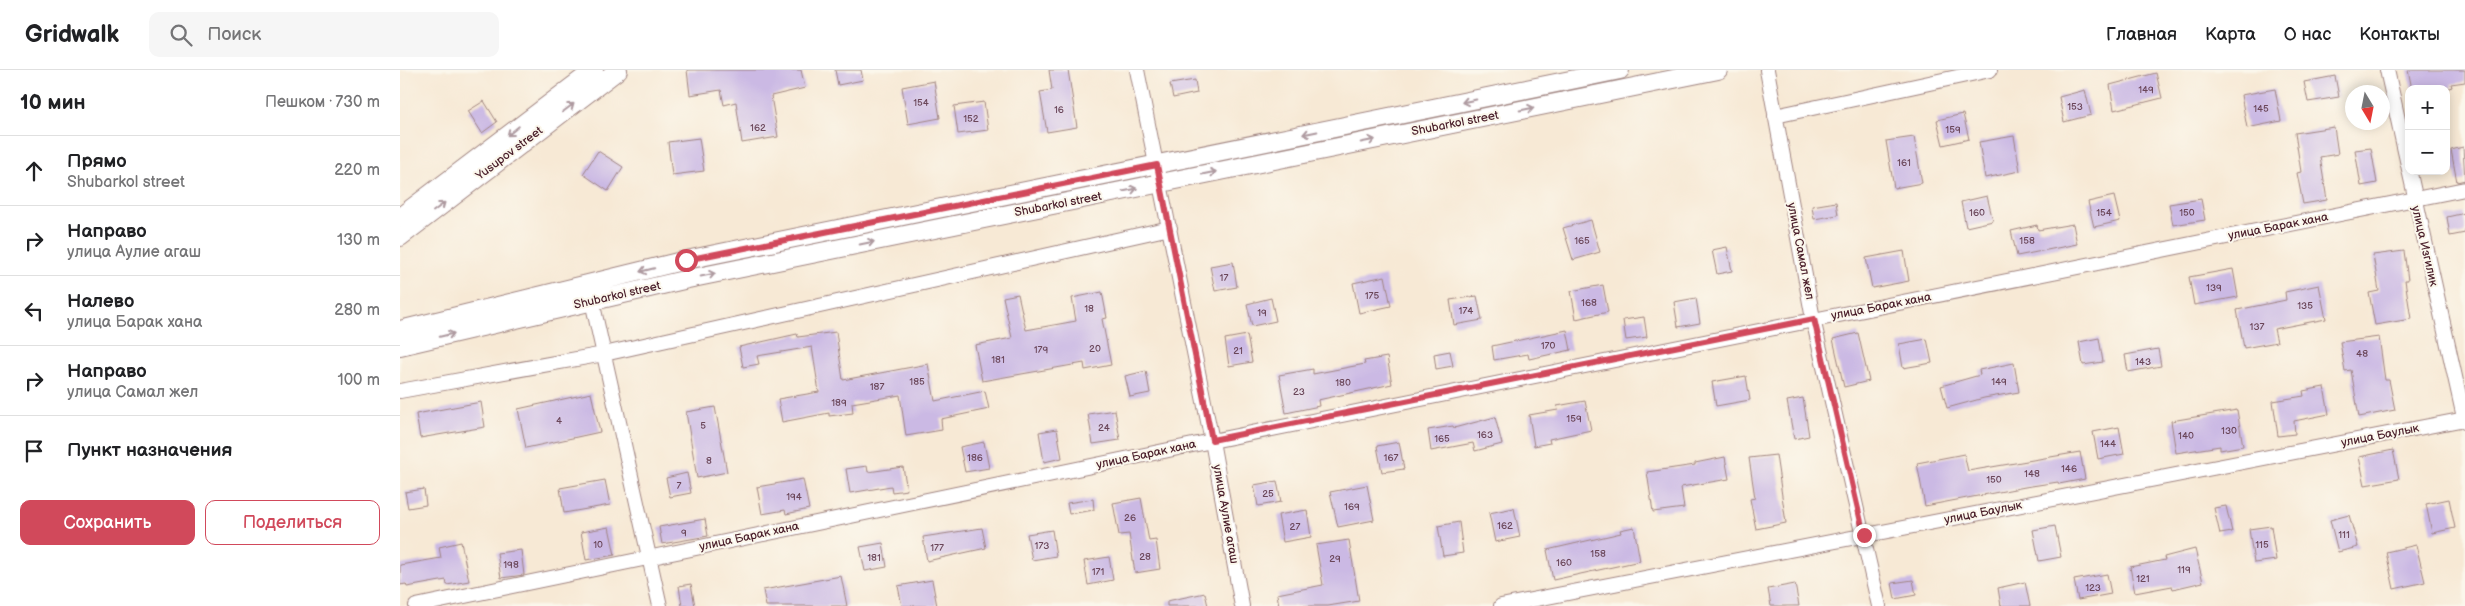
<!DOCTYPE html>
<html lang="ru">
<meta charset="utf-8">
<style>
:root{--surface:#fff;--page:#f6f6f6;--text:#202124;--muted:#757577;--line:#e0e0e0;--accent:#d1495b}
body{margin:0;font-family:"Balsamiq Sans",sans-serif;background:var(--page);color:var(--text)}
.controls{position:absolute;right:15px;top:15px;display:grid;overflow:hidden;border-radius:10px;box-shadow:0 2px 12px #0003}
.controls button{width:45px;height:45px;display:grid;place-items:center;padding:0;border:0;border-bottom:1px solid var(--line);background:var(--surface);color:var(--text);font:25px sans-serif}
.compass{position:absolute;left:1945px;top:15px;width:45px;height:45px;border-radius:50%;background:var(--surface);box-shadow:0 2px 12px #0003;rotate:170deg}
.stop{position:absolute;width:15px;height:15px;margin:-11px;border:4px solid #d1495b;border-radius:50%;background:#fff}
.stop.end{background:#d1495b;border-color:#fff;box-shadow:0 1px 5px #0008}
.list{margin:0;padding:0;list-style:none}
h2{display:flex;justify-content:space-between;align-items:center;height:65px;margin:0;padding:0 20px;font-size:21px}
h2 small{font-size:16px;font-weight:400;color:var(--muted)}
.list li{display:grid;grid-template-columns:32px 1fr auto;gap:15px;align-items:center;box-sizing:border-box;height:70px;padding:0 20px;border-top:1px solid var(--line)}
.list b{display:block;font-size:19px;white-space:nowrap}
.list p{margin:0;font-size:16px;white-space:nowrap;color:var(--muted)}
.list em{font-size:16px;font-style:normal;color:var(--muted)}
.actions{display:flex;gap:10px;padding:15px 20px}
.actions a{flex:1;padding:11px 0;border:1px solid var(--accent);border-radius:10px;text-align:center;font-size:18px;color:var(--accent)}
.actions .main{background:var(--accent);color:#fff}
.icon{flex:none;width:28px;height:28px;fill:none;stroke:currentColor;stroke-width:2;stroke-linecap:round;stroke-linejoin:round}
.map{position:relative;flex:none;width:2065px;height:536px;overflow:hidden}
header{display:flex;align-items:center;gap:30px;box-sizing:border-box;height:70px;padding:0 25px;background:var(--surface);border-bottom:1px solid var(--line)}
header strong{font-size:24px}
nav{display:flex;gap:28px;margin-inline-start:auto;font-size:18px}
.search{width:350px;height:45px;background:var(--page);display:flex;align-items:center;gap:12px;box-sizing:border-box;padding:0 18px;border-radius:10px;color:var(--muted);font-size:19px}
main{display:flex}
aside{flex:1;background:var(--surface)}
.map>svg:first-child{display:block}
.building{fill:#cbb9e4}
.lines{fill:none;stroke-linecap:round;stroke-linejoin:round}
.minor-casing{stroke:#a08480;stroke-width:16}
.tertiary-casing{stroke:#a08480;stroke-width:20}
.minor{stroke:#fff;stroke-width:14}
.tertiary{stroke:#fff;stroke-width:18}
.oneway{stroke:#ae9aa0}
.route{stroke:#d1495b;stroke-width:6}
.labels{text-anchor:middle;stroke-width:4;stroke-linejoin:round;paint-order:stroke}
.number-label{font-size:10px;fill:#6a4659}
.street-label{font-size:12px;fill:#4a1f2b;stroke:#fbf7ec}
</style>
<header>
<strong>Gridwalk</strong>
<div class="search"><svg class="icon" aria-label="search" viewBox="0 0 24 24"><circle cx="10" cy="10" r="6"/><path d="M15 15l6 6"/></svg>Поиск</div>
<nav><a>Главная</a><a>Карта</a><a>О нас</a><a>Контакты</a></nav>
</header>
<main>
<aside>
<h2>10 мин<small>Пешком · 730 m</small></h2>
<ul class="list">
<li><svg class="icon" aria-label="ahead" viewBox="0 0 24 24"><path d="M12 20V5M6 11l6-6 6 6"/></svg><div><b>Прямо</b><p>Shubarkol street</p></div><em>220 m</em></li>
<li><svg class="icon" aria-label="right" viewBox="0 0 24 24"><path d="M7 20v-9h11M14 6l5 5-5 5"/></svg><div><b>Направо</b><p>улица Аулие агаш</p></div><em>130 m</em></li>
<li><svg class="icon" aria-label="left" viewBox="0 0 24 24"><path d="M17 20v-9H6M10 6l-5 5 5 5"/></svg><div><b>Налево</b><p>улица Барак хана</p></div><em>280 m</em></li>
<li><svg class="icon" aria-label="right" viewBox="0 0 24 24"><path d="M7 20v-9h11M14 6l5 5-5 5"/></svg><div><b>Направо</b><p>улица Самал жел</p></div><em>100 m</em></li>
<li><svg class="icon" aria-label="arrive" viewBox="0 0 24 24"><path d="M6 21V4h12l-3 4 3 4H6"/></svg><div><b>Пункт назначения</b></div></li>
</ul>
<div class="actions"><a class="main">Сохранить</a><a>Поделиться</a></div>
</aside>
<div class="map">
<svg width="2065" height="536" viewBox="0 0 2065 536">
<rect width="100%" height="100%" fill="#fbf7ec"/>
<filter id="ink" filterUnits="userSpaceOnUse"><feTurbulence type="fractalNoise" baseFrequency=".02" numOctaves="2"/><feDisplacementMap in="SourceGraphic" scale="10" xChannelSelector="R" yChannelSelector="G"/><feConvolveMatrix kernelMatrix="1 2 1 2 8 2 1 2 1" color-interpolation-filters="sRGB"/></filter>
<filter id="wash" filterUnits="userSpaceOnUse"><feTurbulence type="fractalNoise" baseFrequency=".0096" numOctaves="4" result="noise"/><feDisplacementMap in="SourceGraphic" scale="20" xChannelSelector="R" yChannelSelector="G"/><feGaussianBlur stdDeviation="1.12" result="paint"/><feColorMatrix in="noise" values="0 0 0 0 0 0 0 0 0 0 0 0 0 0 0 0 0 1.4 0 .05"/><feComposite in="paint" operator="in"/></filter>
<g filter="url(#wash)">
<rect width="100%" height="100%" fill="#f7e9d5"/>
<g id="blocks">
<path class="building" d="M287,0H401L405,18L371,26L378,67L342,73L336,32L324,35L321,20L290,25Z
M435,0H461L463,10L438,15Z
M649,0H668L677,57L647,62L640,22L652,20Z
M2008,0H2065V12L2051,14L2052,17L2046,19H2012Z
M1756,3L1762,28L1714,40L1710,15Z
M1935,6L1939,27L1908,32L1904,12Z
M795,10L797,23L773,28L770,14Z
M534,11L540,48L508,54L502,17Z
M1875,19L1881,51L1847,58L1841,25Z
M1685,20L1691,45L1664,52L1659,27Z
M84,31L97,52L82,63L68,41Z
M584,32L588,60L558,64L554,36Z
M1563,44L1569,69L1543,75L1537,50Z
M1934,57L1938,84L1920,87L1927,130L1903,134L1897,103L1901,102L1895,63Z
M1614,66L1620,101L1585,108L1579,72Z
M1514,67L1522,113L1494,118L1486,71Z
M299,68L304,101L272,105L268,72Z
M2063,77L2065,110L2057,112L2051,80Z
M1971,78L1977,113L1961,116L1955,80Z
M198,81L223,97L208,121L183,104Z
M1587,126L1593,151L1566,157L1561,132Z
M1714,126L1720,151L1694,157L1688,132Z
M1801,129L1805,150L1773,155L1769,134Z
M1436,132L1438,145L1414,149L1412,136Z
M2065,143V163L2050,166L2047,147Z
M1191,150L1200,182L1173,190L1163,158Z
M1673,154L1677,174L1617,186L1611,161L1637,155L1638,160Z
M1327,177L1332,201L1317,204L1312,180Z
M1504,181L1509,211L1472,218L1466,188Z
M2004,181L2008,210H2005L2011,249L1975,255L1969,223L1979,221L1973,185Z
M833,192L837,217L815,221L810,196Z
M1833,199L1838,227L1794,235L1789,207Z
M985,206L991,236L959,243L953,213Z
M1203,215L1208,242L1176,249L1171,221Z
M1919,215L1926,249L1874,259L1877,272L1844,278L1837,240L1886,230L1885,222Z
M702,222L707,248L702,249L711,295L685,300L684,293L582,311L575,275L612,268L603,227L618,224L626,260L676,251L672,228Z
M1077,226L1082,250L1054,255L1050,230Z
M871,228L876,251L852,256L847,234Z
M1296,228L1300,253L1278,257L1274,232Z
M1244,247L1247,267L1226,270L1223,250Z
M1167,260L1171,280L1129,289L1128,284L1094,290L1092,276Z
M436,262L443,310L528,294L535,331L585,321L589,339L541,349L542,360L506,366L500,325L452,333L453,343L429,346V343L382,352L378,329L419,322L412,277L357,286L359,294L343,297L339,277L397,264L398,267Z
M1458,263L1469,311L1444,317L1433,269Z
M847,265L852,292L829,296L825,269Z
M1979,267L1985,310H1989L1995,340L1959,347L1951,300L1945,301L1940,272Z
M1699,268L1703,292L1683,295L1679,272Z
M1527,269L1532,293L1503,298L1499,274Z
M1758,279L1761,296L1728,302L1725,285Z
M1050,281L1053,296L1036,299L1034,284Z
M987,287L992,314L918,330L919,336L886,343L879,305L913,299V304L965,294L964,291Z
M1614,293L1619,322L1584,328L1547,338L1541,316L1580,305L1579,300Z
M746,301L750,323L730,327L725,306Z
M1346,306L1350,330L1316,336L1312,312Z
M1924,317L1929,344L1894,351L1895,364L1878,366L1873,331L1904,326L1903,321Z
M191,323L200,362L126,378L118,339Z
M1403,328L1409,366L1394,369L1387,331Z
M1185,331L1191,360L1149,369L1150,373L1134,376L1129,345L1158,340L1157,336Z
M81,332L85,357L20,368L16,344Z
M315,337L327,402L297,408L286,342Z
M715,340L720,370L693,374L688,344Z
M1837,340L1843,376L1820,380V376L1776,383L1771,351Z
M1095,347L1102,374L1075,381L1073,373L1031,381L1028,360L1053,356L1054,358Z
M1719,357L1724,384L1698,389L1693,362Z
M657,359L662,388L644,392L639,362Z
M584,372L589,398L565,402L560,377Z
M999,372L1004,399L982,402L977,376Z
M1993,380L1999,409L1965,415L1959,387Z
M1680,382L1685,409L1659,414L1658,412L1625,417L1525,436L1517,393L1564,384L1568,401Z
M1376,385L1386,453L1356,459L1350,429L1355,428L1349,388Z
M1325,387L1329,409L1281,417L1284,438L1253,442L1247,402L1295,395V393Z
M467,396L468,402L503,397L507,420L492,422L491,416L450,423L446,399Z
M287,403L291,423L270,427L266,408Z
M403,409L409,439L386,444L385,440L362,444L357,417Z
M205,410L210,435L164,443L160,418Z
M877,411L881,432L858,436L854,415Z
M967,415L974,450L938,457L930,422Z
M24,419L26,435L8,438L5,422Z
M741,428L749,471L756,470L760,499L735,503L729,464L719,465L713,433Z
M693,429L694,440L669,444L667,433Z
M2049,429L2055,458L2032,463L2026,434Z
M1826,436L1832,462L1820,464L1814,438Z
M1114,438L1120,467L1095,472L1089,443Z
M907,440L911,467L883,472L878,445Z
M1949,445L1958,477L1938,482L1930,450Z
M305,449L308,466L262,474L259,457Z
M1059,452L1063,483L1043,486L1038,456Z
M1655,456L1661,487L1639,491L1633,460Z
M1871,456L1876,490L1854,493L1849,459Z
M209,457L215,485L186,490L181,462Z
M1234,457L1240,491L1153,510L1147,480L1221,463L1220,460Z
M582,458L586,478L527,491L523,467Z
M652,460L656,486L632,490L627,464Z
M949,470L959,531L928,536H879L877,524L923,515L916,475Z
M61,472L69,511L47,515L46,510L7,517L6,514L0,515V495L41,488L39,477Z
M483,473L487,497L465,501L460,477Z
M2016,475L2025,512L1994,519L1986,482Z
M1795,479L1803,512L1773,519L1772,516L1735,523L1730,497L1765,490L1764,487Z
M121,480L124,505L101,508L97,483Z
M709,487L713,510L688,515L684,491Z
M1707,504L1711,524L1678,530L1674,510Z
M441,506L447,536H366L363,520Z
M532,510L537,536H502L498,516Z
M1513,510L1516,525L1495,529L1492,513Z
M1625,512L1630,536H1601L1598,518Z
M291,514L295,536H282L279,516Z
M1395,514L1399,536H1371L1368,519Z
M805,523L808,536H767V531Z"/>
</g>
</g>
<g filter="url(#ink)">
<use href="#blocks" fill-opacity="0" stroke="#a08480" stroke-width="1"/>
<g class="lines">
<defs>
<path id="minor" d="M737,0L812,371L842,536
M1367,0L1413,249L1479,536
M1987,0L2065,352
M1375,46L1590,0
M190,222L260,536
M0,321L204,284L770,158
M16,536L812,371L2065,119
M1101,536L2065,349"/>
<path id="tertiary" d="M0,147L194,0
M0,167L218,0
M0,260L286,190L1220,0
M0,276L288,209L1318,0"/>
</defs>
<use href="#minor" class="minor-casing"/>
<use href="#tertiary" class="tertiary-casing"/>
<use href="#minor" class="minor"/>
<use href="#tertiary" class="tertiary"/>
</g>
<defs><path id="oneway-shaft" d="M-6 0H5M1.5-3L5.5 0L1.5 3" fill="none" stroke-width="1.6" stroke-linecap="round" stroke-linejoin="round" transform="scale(1.25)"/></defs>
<g class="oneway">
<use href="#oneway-shaft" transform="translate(1069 31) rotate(168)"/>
<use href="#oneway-shaft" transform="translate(168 38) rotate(-37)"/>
<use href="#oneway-shaft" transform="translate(1127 39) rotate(-11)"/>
<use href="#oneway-shaft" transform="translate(113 61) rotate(141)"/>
<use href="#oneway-shaft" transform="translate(910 63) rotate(168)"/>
<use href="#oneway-shaft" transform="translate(968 71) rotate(-11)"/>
<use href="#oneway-shaft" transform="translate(809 103) rotate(-11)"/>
<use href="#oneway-shaft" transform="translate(730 120) rotate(-11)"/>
<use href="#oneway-shaft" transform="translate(39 137) rotate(-37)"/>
<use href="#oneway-shaft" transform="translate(467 173) rotate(-12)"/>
<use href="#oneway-shaft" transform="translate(247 200) rotate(166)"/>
<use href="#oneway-shaft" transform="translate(308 205) rotate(-11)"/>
<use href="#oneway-shaft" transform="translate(47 265) rotate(-13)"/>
</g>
</g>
<g class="lines" filter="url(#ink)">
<path class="route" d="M286,190L757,95L812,370L1414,249L1464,465"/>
</g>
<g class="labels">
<g class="number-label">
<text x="1746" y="23">149</text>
<text x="521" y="36">154</text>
<text x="1675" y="40">153</text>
<text x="1861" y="42">145</text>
<text x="659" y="43">16</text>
<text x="571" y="52">152</text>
<text x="358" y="61">162</text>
<text x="1553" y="63">159</text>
<text x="1504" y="96">161</text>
<text x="1577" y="146">160</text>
<text x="1704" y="146">154</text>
<text x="1787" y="146">150</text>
<text x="1182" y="174">165</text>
<text x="1627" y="174">158</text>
<text x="824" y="211">17</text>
<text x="1814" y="221">139</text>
<text x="972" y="229">175</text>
<text x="1189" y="236">168</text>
<text x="1905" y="239">135</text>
<text x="689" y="242">18</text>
<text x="1066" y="244">174</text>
<text x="862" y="246">19</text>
<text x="1857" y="260">137</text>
<text x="1148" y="279">170</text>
<text x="695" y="282">20</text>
<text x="641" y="283">179</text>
<text x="838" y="284">21</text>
<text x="1962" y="287">48</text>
<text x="598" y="293">181</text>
<text x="1743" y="295">143</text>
<text x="517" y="315">185</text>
<text x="1599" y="315">149</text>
<text x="943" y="316">180</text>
<text x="477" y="320">187</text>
<text x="899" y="325">23</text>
<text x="439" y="336">189</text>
<text x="1174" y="352">159</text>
<text x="159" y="354">4</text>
<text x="303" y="359">5</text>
<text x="704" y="361">24</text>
<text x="1829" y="364">130</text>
<text x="1085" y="368">163</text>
<text x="1786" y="369">140</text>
<text x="1042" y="372">165</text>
<text x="1708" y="377">144</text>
<text x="575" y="391">186</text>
<text x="991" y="391">167</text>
<text x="309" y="394">8</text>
<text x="1669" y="402">146</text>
<text x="1632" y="407">148</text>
<text x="1594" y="413">150</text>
<text x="279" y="419">7</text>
<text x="868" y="427">25</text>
<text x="394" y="430">194</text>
<text x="952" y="440">169</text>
<text x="730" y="451">26</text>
<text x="1105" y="459">162</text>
<text x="895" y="460">27</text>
<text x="284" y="466">9</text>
<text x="1944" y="468">111</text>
<text x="198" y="478">10</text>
<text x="1862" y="478">115</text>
<text x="642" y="479">173</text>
<text x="537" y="481">177</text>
<text x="1198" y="487">158</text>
<text x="745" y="490">28</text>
<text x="474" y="491">181</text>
<text x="935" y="492">29</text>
<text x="1164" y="496">160</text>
<text x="111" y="498">198</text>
<text x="1784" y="503">119</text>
<text x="698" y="505">171</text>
<text x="1743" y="512">121</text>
<text x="1693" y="521">123</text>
</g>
<g class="street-label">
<text transform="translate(1055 53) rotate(-11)" y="4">Shubarkol street</text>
<text transform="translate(109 83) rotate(-37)" y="4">Yusupov street</text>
<text transform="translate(658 134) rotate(-11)" y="4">Shubarkol street</text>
<text transform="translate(1878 156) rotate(-11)" y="4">улица Барак хана</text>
<text transform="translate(2025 176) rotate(77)" y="4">улица Изгилик</text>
<text transform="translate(1401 181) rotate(79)" y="4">улица Самал жел</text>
<text transform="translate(217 225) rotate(-13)" y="4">Shubarkol street</text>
<text transform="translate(1481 236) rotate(-11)" y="4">улица Барак хана</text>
<text transform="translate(1980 365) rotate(-11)" y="4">улица Баулык</text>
<text transform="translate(746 384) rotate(-12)" y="4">улица Барак хана</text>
<text transform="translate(1583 442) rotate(-11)" y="4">улица Баулык</text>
<text transform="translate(826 444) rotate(80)" y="4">улица Аулие агаш</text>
<text transform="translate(349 466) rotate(-12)" y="4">улица Барак хана</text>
</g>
</g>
</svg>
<div class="controls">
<button>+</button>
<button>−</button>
</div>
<svg class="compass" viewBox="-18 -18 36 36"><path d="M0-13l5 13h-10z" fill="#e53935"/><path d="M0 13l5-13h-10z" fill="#757577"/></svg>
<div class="stop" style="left:286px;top:190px"></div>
<div class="stop end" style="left:1464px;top:465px"></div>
</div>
</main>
